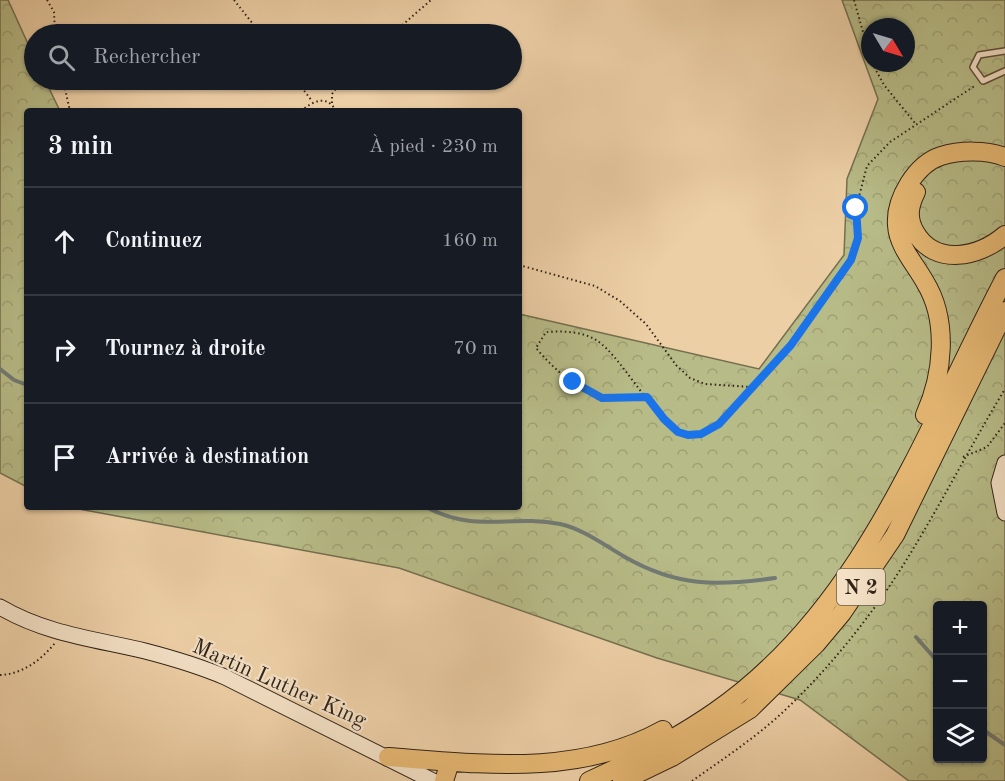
<!DOCTYPE html>
<html lang="fr">
<meta charset="utf-8">
<style>
:root{--surface:#171b24;--page:#242831;--text:#f1f3f6;--muted:#9ea1a6;--line:#363941}
body{margin:0;font-family:"Old Standard TT",serif;background:var(--page);color:var(--text)}
.controls{position:absolute;right:18px;bottom:18px;display:grid;overflow:hidden;border-radius:6px;box-shadow:0 2px 4px #0004}
.controls button{width:54px;height:54px;display:grid;place-items:center;padding:0;border:0;border-bottom:2px solid var(--line);background:var(--surface);color:var(--text);font:30px sans-serif}
.compass{position:absolute;left:861px;top:18px;width:54px;height:54px;border-radius:50%;background:var(--surface);box-shadow:0 2px 4px #0004;rotate:128deg}
.stop{position:absolute;width:18px;height:18px;margin:-14px;border:4px solid #1a73e8;border-radius:50%;background:#fff}
.stop.end{background:#1a73e8;border-color:#fff;box-shadow:0 2px 6px #0008}
.list{margin:0;padding:0;list-style:none}
h2{display:flex;justify-content:space-between;align-items:center;height:78px;margin:0;padding:0 24px;font-size:26px}
h2 small{font-size:20px;font-weight:400;color:var(--muted)}
.list li{display:grid;grid-template-columns:39px 1fr auto;gap:18px;align-items:center;box-sizing:border-box;height:108px;padding:0 24px;border-top:2px solid var(--line)}
.list b{display:block;font-size:22px;white-space:nowrap}
.list em{font-size:20px;font-style:normal;color:var(--muted)}
.icon{flex:none;width:33px;height:33px;fill:none;stroke:currentColor;stroke-width:2;stroke-linecap:round;stroke-linejoin:round}
.map{position:relative;flex:none;width:1005px;height:781px;overflow:hidden}
.search{position:absolute;background:var(--surface);box-shadow:0 2px 4px #0004;left:24px;top:24px;width:498px;height:66px;display:flex;align-items:center;gap:15px;box-sizing:border-box;padding:0 21px;border-radius:33px;color:var(--muted);font-size:22px}
.panel{position:absolute;background:var(--surface);box-shadow:0 2px 4px #0004;left:24px;top:108px;width:498px;height:402px;border-radius:6px}
.map>svg:first-child{display:block}
.forest{fill:url(#forest-crowns);stroke:#746f50;stroke-width:1.5;fill-rule:evenodd}
.lines{fill:none;stroke-linecap:round;stroke-linejoin:round}
.stream{stroke:#717a74;stroke-width:4}
.lane-casing{stroke:#604e3c;stroke-width:8}
.secondary-casing{stroke:#312318;stroke-width:17}
.highway-casing{stroke:#312318;stroke-width:20}
.path{stroke:#312318;stroke-width:2;stroke-dasharray:1.5 3;stroke-linecap:butt}
.lane{stroke:#f3e0c5;stroke-width:5}
.secondary{stroke:#f3e0c5;stroke-width:15}
.highway{stroke:#e6b873;stroke-width:18}
.route{stroke:#1a73e8;stroke-width:8}
.labels{text-anchor:middle;stroke-width:4.5;stroke-linejoin:round;paint-order:stroke}
.shield{fill:#f3e0c5;stroke:#6b5c4c;stroke-width:1.5}
.shield-label{font-size:21px;font-weight:bold;fill:#312318}
.street-label{font-size:22px;fill:#312318;stroke:#f3e0c5}
</style>
<div class="map">
<svg width="1005" height="781" viewBox="0 0 1005 781">
<defs>
<pattern id="forest-crowns" width="20" height="18" patternUnits="userSpaceOnUse" patternTransform="scale(1.5)"><rect width="20" height="18" fill="#b7bb87"/><path d="M2 6a3 3 0 1 1 6 0M12 15a3 3 0 1 1 6 0" fill="none" stroke="#9ea074"/></pattern>
</defs>
<rect width="100%" height="100%" fill="#edcfa6"/>
<filter id="stains"><feTurbulence type="fractalNoise" baseFrequency=".00333" numOctaves="4"/><feColorMatrix values="0 0 0 0 .2 0 0 0 0 .09 0 0 0 0 .02 0 0 0 .5 -.17"/></filter>
<radialGradient id="worn" r=".72"><stop offset=".6" stop-color="#630" stop-opacity="0"/><stop offset="1" stop-color="#630" stop-opacity=".3"/></radialGradient>
<path class="forest" d="M0,0H8L34,57V80H45L60,111H27V487L0,473Z
M842,0H1005V781H909L800,700L657,658L399,568L68,507H519V314L759,369L844,255L847,179L878,99ZM870,27H906V63H870ZM938,606H982V758H938Z"/>
<g class="lines">
<path class="stream" d="M0,369L14,380L27,385
M426,507C477,534 510,514 560,524C583,529 604,545 625,557C677,587 717,586 775,578
M916,637L938,662
M982,729L1005,745"/>
<defs>
<path id="lane" d="M1005,51L979,55L973,67L983,81L1005,71"/>
<path id="secondary" d="M1005,463L999,483L1005,513
M0,607C46,634 95,639 145,651C172,658 199,666 225,677L433,781"/>
<path id="highway" d="M916,192C909,206 907,218 915,232C935,267 979,257 1005,235
M925,415C943,375 949,321 925,282C915,264 898,246 897,225C895,199 916,164 941,156C960,150 987,150 1005,157
M388,757C481,764 578,777 663,730
M444,781L450,762
M589,781C633,761 676,739 716,711C864,608 924,432 1005,278
M622,781L672,757L750,709L816,644L842,613L895,535L1005,311"/>
</defs>
<use href="#lane" class="lane-casing"/>
<use href="#secondary" class="secondary-casing"/>
<use href="#highway" class="highway-casing"/>
<path class="path" d="M47,0L54,12L55,34
M234,0L261,34
M854,0L870,57
M392,34L431,0
M872,63L884,85L915,123
M63,80L70,111
M296,80L312,101
M332,103V94L342,80
M301,111C313,101 327,94 336,111
M519,265L595,286L620,301L646,324L676,365L690,378L705,384L752,387L791,345L851,260L858,238L856,208L867,166L890,142L976,85
M647,397C633,397 618,399 604,398C581,395 550,365 536,348L546,332C563,331 581,331 596,340C626,358 665,446 702,434C723,427 738,403 752,387
M963,457L987,447L1005,423
M0,675C23,674 41,660 55,643
M692,781C723,759 755,738 783,712C830,668 873,614 907,559C941,504 971,445 1005,389"/>
<use href="#lane" class="lane"/>
<use href="#secondary" class="secondary"/>
<use href="#highway" class="highway"/>
</g>
<g class="lines">
<path class="route" d="M573,382L602,398L647,397L664,419L678,432L688,435L701,434L719,424L791,345L851,260L858,238L856,208"/>
</g>
<g class="labels">
<rect class="shield" x="837" y="569" width="48" height="36" rx="4.5"/>
<g class="shield-label">
<text x="861" y="594">N 2</text>
</g>
<g class="street-label">
<text transform="translate(280 682) rotate(24)" y="8">Martin Luther King</text>
</g>
</g>
<rect width="100%" height="100%" filter="url(#stains)"/>
<rect width="100%" height="100%" fill="url(#worn)"/>
</svg>
<div class="controls">
<button>+</button>
<button>−</button>
<button><svg class="icon" aria-label="layers" viewBox="0 0 24 24"><path d="M12 4l9 5-9 5-9-5zM3 14l9 5 9-5"/></svg></button>
</div>
<svg class="compass" viewBox="-18 -18 36 36"><path d="M0-13l5 13h-10z" fill="#e53935"/><path d="M0 13l5-13h-10z" fill="#9ea1a6"/></svg>
<div class="stop" style="left:856px;top:208px"></div>
<div class="stop end" style="left:573px;top:382px"></div>
<div class="search"><svg class="icon" aria-label="search" viewBox="0 0 24 24"><circle cx="10" cy="10" r="6"/><path d="M15 15l6 6"/></svg>Rechercher</div>
<section class="panel">
<h2>3 min<small>À pied · 230 m</small></h2>
<ul class="list">
<li><svg class="icon" aria-label="ahead" viewBox="0 0 24 24"><path d="M12 20V5M6 11l6-6 6 6"/></svg><div><b>Continuez</b></div><em>160 m</em></li>
<li><svg class="icon" aria-label="right" viewBox="0 0 24 24"><path d="M7 20v-9h11M14 6l5 5-5 5"/></svg><div><b>Tournez à droite</b></div><em>70 m</em></li>
<li><svg class="icon" aria-label="arrive" viewBox="0 0 24 24"><path d="M6 21V4h12l-3 4 3 4H6"/></svg><div><b>Arrivée à destination</b></div></li>
</ul>
</section>
</div>
